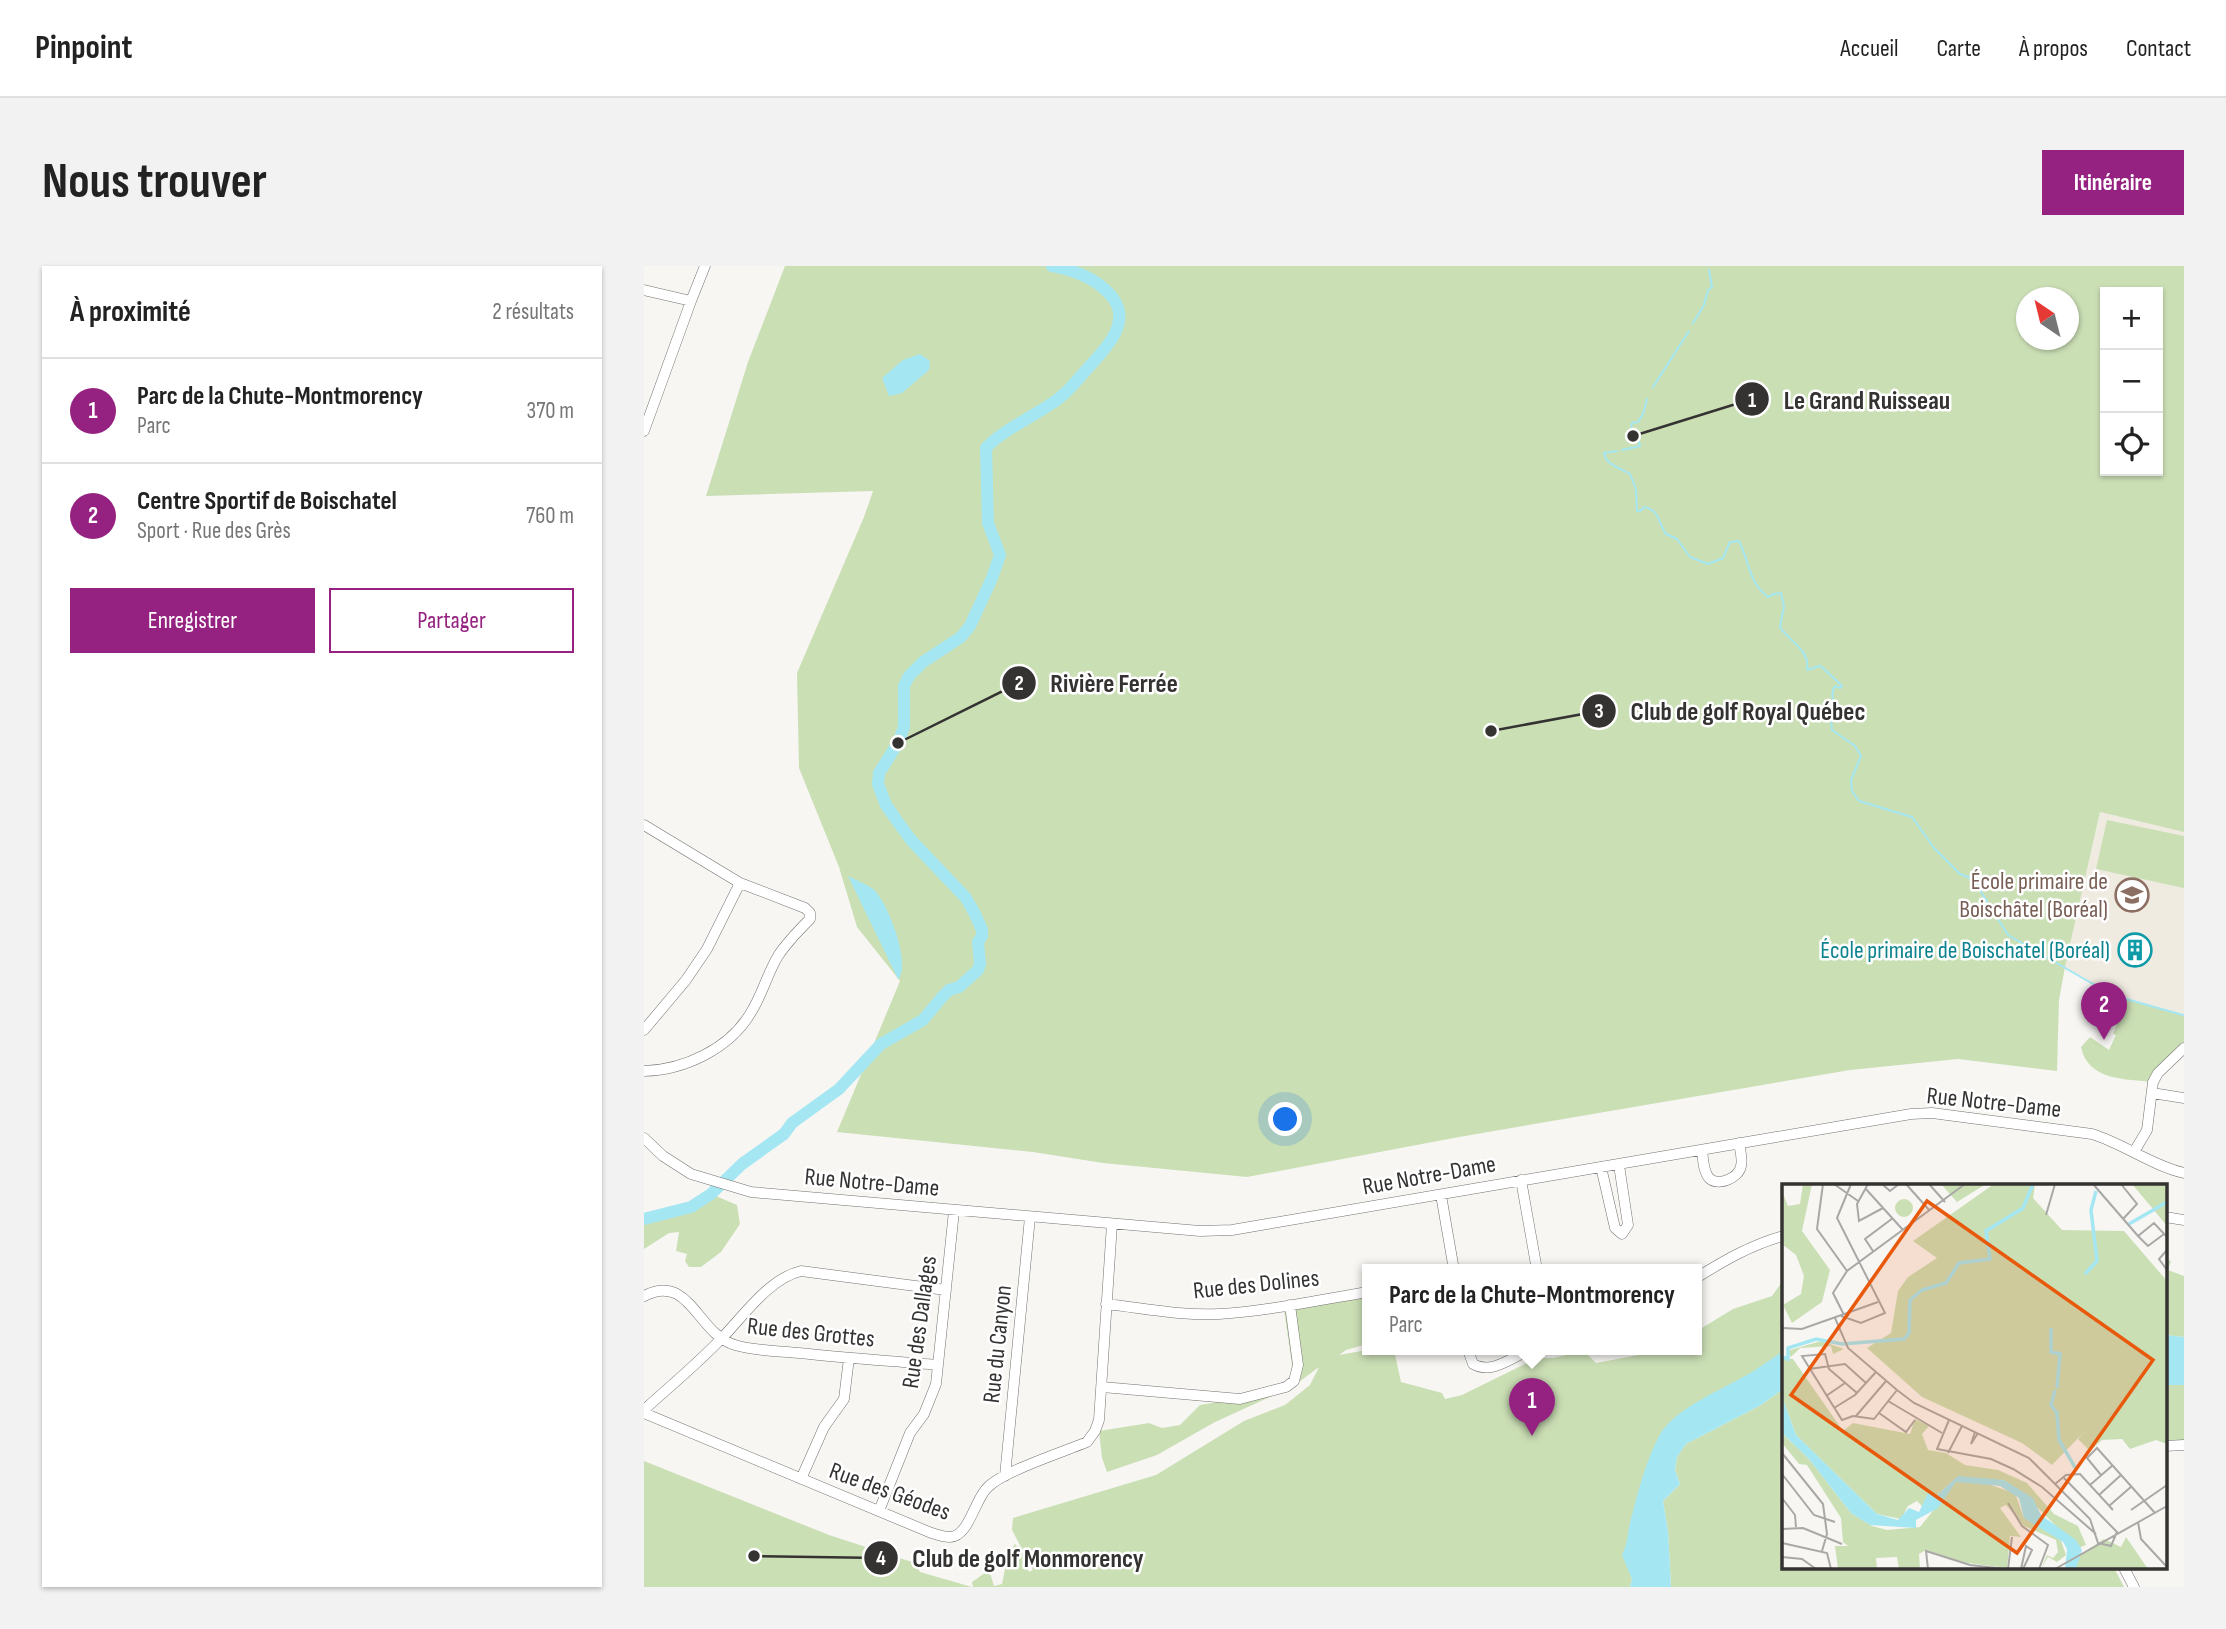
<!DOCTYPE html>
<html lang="fr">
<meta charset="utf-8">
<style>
:root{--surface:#fff;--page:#f2f2f2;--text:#222;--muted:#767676;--line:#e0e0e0;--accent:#952280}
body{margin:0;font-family:"Sofia Sans Condensed",sans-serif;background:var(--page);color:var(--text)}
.controls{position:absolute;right:21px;top:21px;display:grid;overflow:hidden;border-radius:0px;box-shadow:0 2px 5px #0004}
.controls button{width:63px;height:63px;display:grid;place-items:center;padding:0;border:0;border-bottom:2px solid var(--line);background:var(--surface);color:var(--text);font:35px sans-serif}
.compass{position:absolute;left:1372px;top:21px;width:63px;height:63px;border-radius:50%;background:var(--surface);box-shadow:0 2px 5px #0004;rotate:325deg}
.you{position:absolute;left:642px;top:854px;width:24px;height:24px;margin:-18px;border:5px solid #fff;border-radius:50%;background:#1a73e8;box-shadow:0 0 0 10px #1a73e833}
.badge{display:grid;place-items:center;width:46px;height:46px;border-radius:50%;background:var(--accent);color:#fff;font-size:23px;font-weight:700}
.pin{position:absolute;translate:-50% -58px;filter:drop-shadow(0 2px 4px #0008)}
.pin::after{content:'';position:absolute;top:37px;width:24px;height:21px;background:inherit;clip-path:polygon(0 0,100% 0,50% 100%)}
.popup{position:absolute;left:718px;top:998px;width:340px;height:91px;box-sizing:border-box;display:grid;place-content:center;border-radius:0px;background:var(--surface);filter:drop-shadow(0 2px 5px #0005);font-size:23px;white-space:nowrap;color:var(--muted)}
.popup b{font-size:26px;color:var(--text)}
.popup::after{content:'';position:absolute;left:50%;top:100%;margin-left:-14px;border:14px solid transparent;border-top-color:var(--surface)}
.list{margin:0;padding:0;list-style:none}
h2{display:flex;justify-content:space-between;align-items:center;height:91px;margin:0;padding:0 28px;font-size:30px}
h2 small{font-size:23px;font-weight:400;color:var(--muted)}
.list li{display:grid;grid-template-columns:46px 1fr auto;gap:21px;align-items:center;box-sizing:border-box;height:105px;padding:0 28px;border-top:2px solid var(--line)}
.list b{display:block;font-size:26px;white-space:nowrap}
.list p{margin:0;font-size:23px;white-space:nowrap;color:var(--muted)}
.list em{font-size:23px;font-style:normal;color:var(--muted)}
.actions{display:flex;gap:14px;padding:21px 28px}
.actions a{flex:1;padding:16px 0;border:2px solid var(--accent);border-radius:0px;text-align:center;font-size:24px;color:var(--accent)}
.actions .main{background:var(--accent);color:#fff}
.icon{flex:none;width:38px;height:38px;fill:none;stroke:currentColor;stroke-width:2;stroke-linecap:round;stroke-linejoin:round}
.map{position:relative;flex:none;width:1540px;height:1321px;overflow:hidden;border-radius:0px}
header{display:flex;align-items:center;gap:42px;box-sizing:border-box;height:98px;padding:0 35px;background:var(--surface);border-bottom:2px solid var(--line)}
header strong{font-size:33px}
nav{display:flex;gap:38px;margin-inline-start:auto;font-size:24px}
.intro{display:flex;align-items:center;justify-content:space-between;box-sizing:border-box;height:168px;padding:0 42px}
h1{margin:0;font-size:49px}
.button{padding:18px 32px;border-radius:0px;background:var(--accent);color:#fff;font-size:24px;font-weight:700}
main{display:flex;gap:42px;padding:0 42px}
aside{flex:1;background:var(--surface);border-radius:0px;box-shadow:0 2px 5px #0004}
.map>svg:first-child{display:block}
.built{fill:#f0ebe1}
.green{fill:#cbdfb5;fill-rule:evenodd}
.water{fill:#a4e7f2}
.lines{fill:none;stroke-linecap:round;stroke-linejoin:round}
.stream{stroke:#a4e7f2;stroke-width:2}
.river{stroke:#a4e7f2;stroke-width:12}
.minor-casing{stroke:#747270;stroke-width:11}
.minor{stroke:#fff;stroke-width:10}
.labels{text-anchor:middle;stroke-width:5;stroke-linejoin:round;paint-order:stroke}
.education-label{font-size:24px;fill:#785e54;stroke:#fff;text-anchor:end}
.culture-label{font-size:24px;fill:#0d838f;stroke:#fff;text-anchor:end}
.street-label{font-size:24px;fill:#343332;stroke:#fff}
.inset-river{fill:none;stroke:#a4e7f2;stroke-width:3.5}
.inset-road{fill:none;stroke:#a9a8a6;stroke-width:2}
.view{fill:#e8590c;fill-opacity:0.15;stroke:#e8590c;stroke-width:3.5}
.inset-edge{fill:none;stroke:#343332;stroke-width:3.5}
.leader{fill:none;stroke:#343332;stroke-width:2.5}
.callout-dot{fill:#343332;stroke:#fff;stroke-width:2.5}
.mark-label{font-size:21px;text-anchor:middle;font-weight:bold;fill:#fff}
.callout-label{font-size:26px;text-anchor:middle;font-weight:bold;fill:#343332;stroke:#fff;stroke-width:5;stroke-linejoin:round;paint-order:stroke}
</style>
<header>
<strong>Pinpoint</strong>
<nav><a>Accueil</a><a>Carte</a><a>À propos</a><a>Contact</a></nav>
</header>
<div class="intro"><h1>Nous trouver</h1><a class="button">Itinéraire</a></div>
<main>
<aside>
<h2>À proximité<small>2 résultats</small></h2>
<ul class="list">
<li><span class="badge">1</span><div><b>Parc de la Chute-Montmorency</b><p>Parc</p></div><em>370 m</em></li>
<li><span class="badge">2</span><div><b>Centre Sportif de Boischatel</b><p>Sport · Rue des Grès</p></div><em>760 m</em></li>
</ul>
<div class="actions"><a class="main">Enregistrer</a><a>Partager</a></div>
</aside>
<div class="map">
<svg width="1540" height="1321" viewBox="0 0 1540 1321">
<rect width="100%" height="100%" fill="#f7f6f3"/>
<path class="built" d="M1456,546L1540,566V750L1482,733L1449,718L1421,701Z"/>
<path class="green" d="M141,0H1540V566L1456,546L1421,701L1415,734L1413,805L1314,793L1206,804L815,871L603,911L459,897L389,886L193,866L256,715L213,661L195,601L155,502L153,407L220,251L229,225L62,230L104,96ZM1461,26H1514V205H1461ZM1382,32H1424V74H1382Z
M1463,554L1540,570V622L1452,603Z
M1482,733L1540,750V782L1509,816C1482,813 1444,815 1437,781L1446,771L1465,784L1472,769L1469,768Z
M72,930L93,939L96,958L77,986L57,1001H45L41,995L43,988L32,985L35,966L25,967L0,983V958L59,940Z
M1521,993L1527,995L1524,1004L1540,1010V1071L1521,1069Z
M1138,1016L1139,1099L1000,1210L986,1257L985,1275L979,1289L988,1313L986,1321H329L328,1316L345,1304L350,1320L358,1318L364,1288L371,1278L378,1285L385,1306L389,1304L368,1264L369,1252L512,1209L600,1155L641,1139L666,1119L675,1101L651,1119L639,1037L723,1022V1078L702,1084L695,1089L723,1084H750L757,1116L798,1127L801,1133L818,1129L893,1092H909L940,1085L952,1097L1021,1084H1052L1053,1065L1089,1043L1128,1030Z
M1521,1119H1540V1174L1521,1175Z
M1139,1123V1302H1470L1480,1321H1027L1024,1265L1019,1235L1036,1218L1031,1204L1033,1191L1042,1178L1117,1139Z
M639,1125L571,1156L513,1189L463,1206L458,1192L455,1165L505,1157L518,1162L536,1159L556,1139Z
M0,1195L185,1269L271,1297L276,1306L328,1321H0Z"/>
<path class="water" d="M276,88L286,95L285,104L258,127L245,130L238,112L259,94Z
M204,610C212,614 222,618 229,623C243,634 268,699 254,713Z
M1521,1069L1540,1071V1119H1521Z
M1139,1085V1123L1117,1139L1042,1178L1033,1191L1031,1204L1036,1218L1019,1235L1024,1265L1027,1321H986L988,1313L978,1289C985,1274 983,1267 987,1253C994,1226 1002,1195 1015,1170C1030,1142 1080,1123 1108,1106C1118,1100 1129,1092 1139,1085Z"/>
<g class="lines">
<path class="stream" d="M1049,57L1060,39L1064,24L1068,21L1065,4
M1009,121L1045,65
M978,184L996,180L994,171L986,169L988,157L994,156L999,148L1003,133
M973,185L960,187C962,199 976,202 986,208L992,223L993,245H996L1000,241C1016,244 1014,257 1022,268L1033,273L1046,291L1064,298L1079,292L1086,276L1095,275C1105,295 1105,317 1124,331L1130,328L1137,327L1140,340L1136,361C1145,375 1167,385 1163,404L1175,400L1178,401L1198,420L1196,422L1191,420C1187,425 1188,435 1191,440
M1187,452L1188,464L1211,480L1217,490L1207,514L1208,525L1215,535L1268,551L1290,582L1316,608L1329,613L1364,669L1449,718L1482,733L1539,749"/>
<path class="river" d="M0,953L47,941L67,928L98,898L140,868L148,857L195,823L237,778L279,754L298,731L305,724L315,721L334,704L336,698L334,676L338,670V664L331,648L322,632L267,574L251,552L242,539L234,518L235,507L254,477L260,461V420L265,410L279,396L317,371L326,360L348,312L356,289L344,257L342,182C358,164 393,149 414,133C426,124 434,113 444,102C460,84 488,58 469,32C454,13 431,4 408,0"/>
<defs>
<path id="minor" d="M0,24L47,35
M0,165L47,35L61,0
M0,559L96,617L161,642L166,647V653C155,664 143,676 134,690C123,708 118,730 106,748C85,783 40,804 0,805
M0,764L42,714L63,683L96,617
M1508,827L1540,832
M0,872L19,890L47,908L107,926L556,965L588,964L1267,848L1288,847L1448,868C1480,878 1507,899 1540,907
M1058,884C1059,892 1059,905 1065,912C1074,921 1095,912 1097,900C1099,893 1096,884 1095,877
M1490,886L1503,864L1509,816L1514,807L1540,782
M957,901L971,962L978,968L984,959L975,899
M877,914L893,1004
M797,929L810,1004
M1521,951L1540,954
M1052,1012C1081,994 1107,979 1139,970
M0,1030C46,1006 53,1068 91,1079C111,1085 134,1085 155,1087C201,1092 248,1095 294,1099
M462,1038C499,1042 538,1050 575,1048C625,1045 674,1034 724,1026
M824,1084L829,1098C848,1109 868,1091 886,1084
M458,1121L596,1133L642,1121L650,1115L654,1099L646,1039
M0,1144C25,1121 52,1099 76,1074C99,1051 124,1013 157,1005L302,1024
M0,1147L285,1266C291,1268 299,1271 306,1271C325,1271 331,1232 344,1221C360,1205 419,1186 443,1176L451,1165L455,1154L468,958
M1521,1180L1540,1179
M361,1210L386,951
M157,1213L180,1161L200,1133L205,1092
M235,1245L266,1167L280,1148L292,1118L310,945
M1480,1302L1490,1321"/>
</defs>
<use href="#minor" class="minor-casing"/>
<use href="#minor" class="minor"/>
</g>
<defs>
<symbol id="school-ring" viewBox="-11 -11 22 22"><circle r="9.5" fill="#fff" stroke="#8d6e63" stroke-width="1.5"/><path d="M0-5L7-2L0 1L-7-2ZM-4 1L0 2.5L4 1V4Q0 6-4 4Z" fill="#8d6e63"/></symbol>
<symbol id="building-ring" viewBox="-11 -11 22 22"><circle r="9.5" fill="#fff" stroke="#0f9aa8" stroke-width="1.5"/><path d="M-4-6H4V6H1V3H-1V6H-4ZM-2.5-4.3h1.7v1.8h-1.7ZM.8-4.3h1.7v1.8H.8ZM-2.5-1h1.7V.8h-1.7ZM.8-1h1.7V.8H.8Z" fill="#0f9aa8"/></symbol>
</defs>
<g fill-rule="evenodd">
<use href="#school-ring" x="1469" y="610" width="38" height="38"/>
<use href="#building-ring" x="1472" y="665" width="38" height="38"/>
</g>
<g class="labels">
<g class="education-label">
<text x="1464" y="623">École primaire de<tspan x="1464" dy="28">Boischâtel (Boréal)</tspan></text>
</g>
<g class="culture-label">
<text x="1466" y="692">École primaire de Boischatel (Boréal)</text>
</g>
<g class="street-label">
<text transform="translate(1350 836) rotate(6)" y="8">Rue Notre-Dame</text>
<text transform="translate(785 909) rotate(-10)" y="8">Rue Notre-Dame</text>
<text transform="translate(228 916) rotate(5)" y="8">Rue Notre-Dame</text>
<text transform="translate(612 1018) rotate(-6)" y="8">Rue des Dolines</text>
<text transform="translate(275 1056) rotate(-82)" y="8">Rue des Dallages</text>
<text transform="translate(167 1066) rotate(6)" y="8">Rue des Grottes</text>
<text transform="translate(353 1078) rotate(-84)" y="8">Rue du Canyon</text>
<text transform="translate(246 1225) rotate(20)" y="8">Rue des Géodes</text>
</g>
</g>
<g transform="translate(1138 918)">
<rect width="385" height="385" fill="#f7f6f3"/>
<path d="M21,0H30L20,47L48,86L40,118L10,139L1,121L19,110L22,92L14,71L0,60V7L6,22L18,20ZM159,0H204L175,18ZM212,0H253L251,14L280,46L342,47L385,97V260L374,256L348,265L340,255L320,256L308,267L296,255L303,247L270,281L240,259L140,213L85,164L109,149L116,107L126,93L155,74L131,57ZM350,0H385V42L371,25ZM113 24a9 9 0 1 1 18 0a9 9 0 1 1-18 0ZM39,157L62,165L51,170L49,162L18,164L9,173L5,167ZM0,174L11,175L61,247L71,239L128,250L133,235L147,242L140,250L146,266L164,269L183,281L216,286L245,299L272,330L296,342L304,361L296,364L238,306L175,293L154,312L148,311L142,324L135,317L126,322L119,335L95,330L14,251L0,213ZM0,230L1,250L27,275L69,329L90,342L105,346L138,343L174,298L202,299L233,309L242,334L278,354L284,371L275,378L266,373L260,383L265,371L271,374L276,368L274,356L242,342L224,321L218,324L239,353L228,352L225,384L178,378L144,366L137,370L138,385H117L115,373L94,374L95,385H56L53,362H66L61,358L59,334L25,281L17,280L0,259ZM344,353L366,385H294L296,372L322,355L339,363Z" fill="#cbdfb5"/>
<path d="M0,213L14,251L95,330L116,336L127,324L137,328L146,309L154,312L176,292L222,296L251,314L259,331L294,356L300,366L294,385H283L285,365L281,358L242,334L237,314L218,302L174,298L156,324L134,336V344L88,341L69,329L27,275L1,250Z" fill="#a4e7f2"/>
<path class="inset-river" d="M347,40L385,18M303,90L315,77L309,26L314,7M269,144V168L278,170L275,204M0,173L6,175V164L34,155L60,160L122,155L127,149L128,116L140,106L164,99L177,79L208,75L204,47L241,24L251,0M273,206L269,221L275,229L277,256L294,285"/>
<path class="inset-road" d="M41,0L35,45L65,87M52,0L76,17M86,0L75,20L77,37L101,24M100,0L108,7L117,0M124,0L148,27M147,0L163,18M311,0L356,52L372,39L385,53M339,0L355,20L341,35M83,4L121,46M264,31L273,0M356,52L366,62L382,50M385,66L377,75L385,86M91,67L83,55L111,34M62,131L51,109L65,87L183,0M59,132L79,139L103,129L55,34L69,0M53,134L66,164L115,206L132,219L247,274L308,335L316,359L329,362L335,348L282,294M0,144L20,145L96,118M27,185L63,180L84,199M75,209L47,185L43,170L20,172L60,236L71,232L92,235L115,206M44,212L63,199M106,217L160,249M52,224L73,211L94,188M97,229L124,248L133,236M74,232L104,197M167,236L155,265L209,275L231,285L260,303L314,350M193,248L189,260L196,249M0,269L41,320L45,350L40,367M166,269L180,242M0,290L32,331L53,338M319,291L305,274L315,264L373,329M273,300L284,291L298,290L331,326M308,301L331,281M317,311L339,291M0,314L13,331L14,343M226,319L240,342L266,361L257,385M327,322L350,302M349,326L385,301M356,338L359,355L385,383M0,345L21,344L60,360M0,359L45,369L49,385M0,373L20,375L34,385M146,385L144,367L188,381L223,385M226,385L230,353M239,385L244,362L250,366L241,385M273,385L385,322"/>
<path class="view" d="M145,17L371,176L235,369L9,211Z"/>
<rect width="385" height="385" class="inset-edge"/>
</g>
<path class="leader" d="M989 170L1108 133M254 477L375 417M847 465L955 445M110 1290L237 1292"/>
<g class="callout-dot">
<circle cx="989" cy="170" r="7"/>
<circle cx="254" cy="477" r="7"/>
<circle cx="847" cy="465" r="7"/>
<circle cx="110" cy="1290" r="7"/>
<circle cx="1108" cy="133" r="18"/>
<circle cx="375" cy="417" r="18"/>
<circle cx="955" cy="445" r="18"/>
<circle cx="237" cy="1292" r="18"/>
</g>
<g class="mark-label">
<text x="1108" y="141">1</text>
<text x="375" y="424">2</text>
<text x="955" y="452">3</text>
<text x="237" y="1299">4</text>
</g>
<g class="callout-label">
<text x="1223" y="143">Le Grand Ruisseau</text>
<text x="470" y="426">Rivière Ferrée</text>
<text x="1104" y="454">Club de golf Royal Québec</text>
<text x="384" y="1301">Club de golf Monmorency</text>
</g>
</svg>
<div class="controls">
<button>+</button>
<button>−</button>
<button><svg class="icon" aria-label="locate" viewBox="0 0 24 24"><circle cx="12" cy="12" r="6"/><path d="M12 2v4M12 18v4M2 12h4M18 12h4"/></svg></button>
</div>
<svg class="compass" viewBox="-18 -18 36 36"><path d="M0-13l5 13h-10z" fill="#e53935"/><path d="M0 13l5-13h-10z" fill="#767676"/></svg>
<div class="you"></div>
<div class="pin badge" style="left:888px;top:1170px">1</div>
<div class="popup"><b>Parc de la Chute-Montmorency</b>Parc</div>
<div class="pin badge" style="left:1460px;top:774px">2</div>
</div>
</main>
